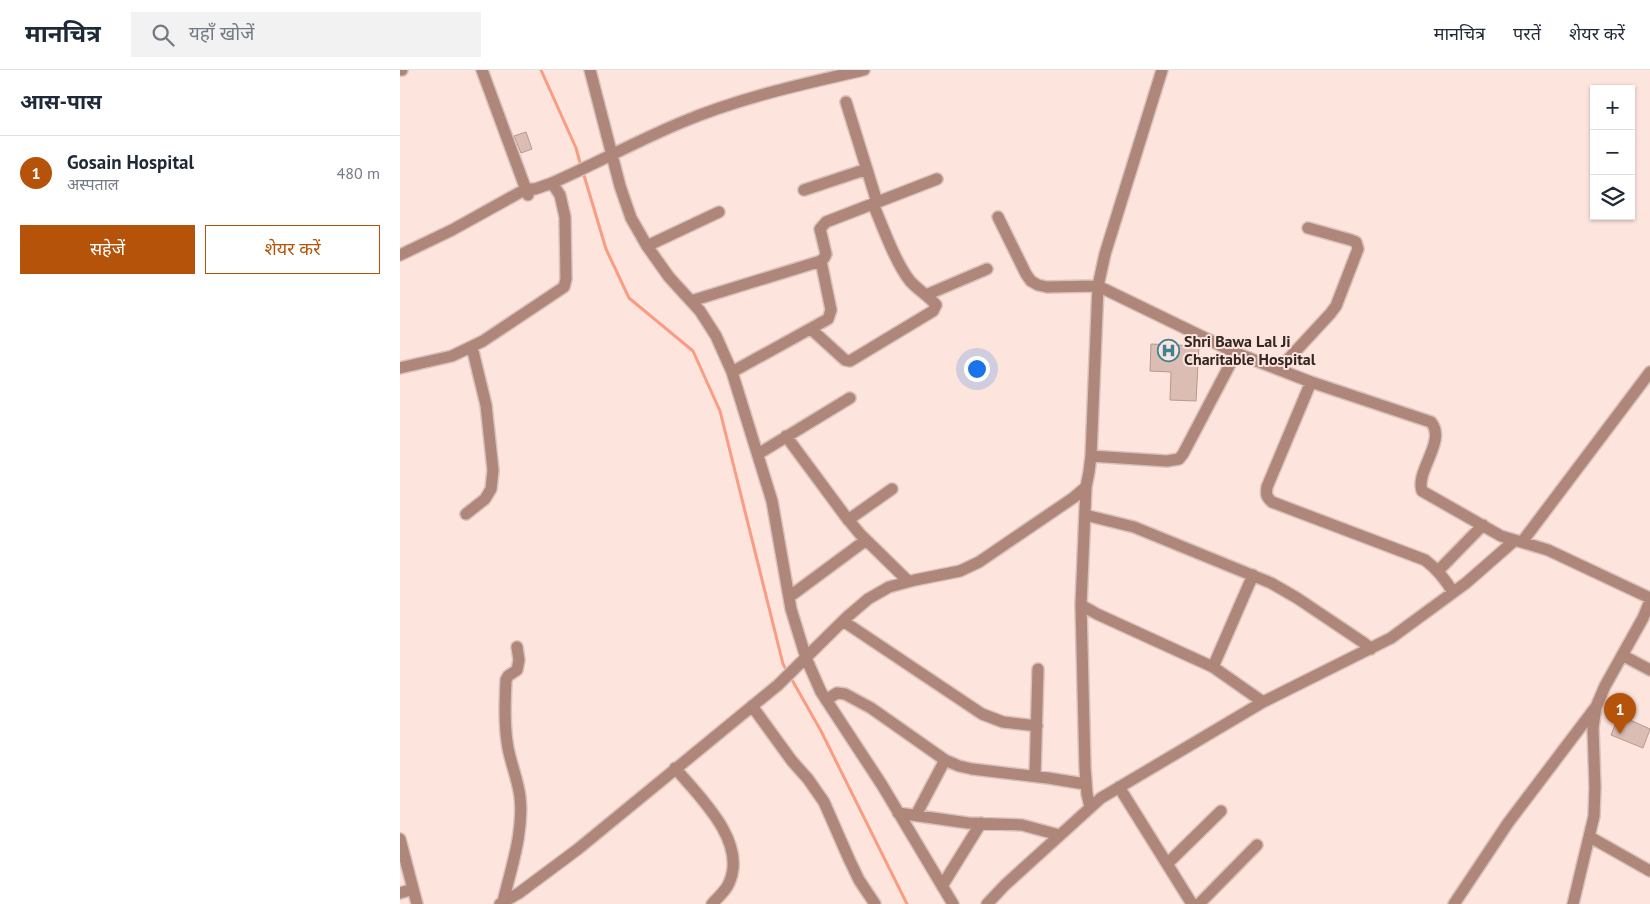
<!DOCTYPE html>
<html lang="hi">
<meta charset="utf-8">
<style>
:root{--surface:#fff;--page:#f2f2f3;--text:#1f2937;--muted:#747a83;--line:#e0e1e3;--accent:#b45309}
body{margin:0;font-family:"PT Sans","Noto Sans Devanagari",sans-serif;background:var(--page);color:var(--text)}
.controls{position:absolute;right:15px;top:15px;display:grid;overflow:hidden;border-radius:0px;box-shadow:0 1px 4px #0004}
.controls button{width:45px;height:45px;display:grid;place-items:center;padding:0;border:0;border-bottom:1px solid var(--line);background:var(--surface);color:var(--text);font:25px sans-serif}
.you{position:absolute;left:576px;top:298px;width:18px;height:18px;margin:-12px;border:4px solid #fff;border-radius:50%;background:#1a73e8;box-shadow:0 0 0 8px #1a73e833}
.badge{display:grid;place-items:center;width:32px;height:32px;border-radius:50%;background:var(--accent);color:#fff;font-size:16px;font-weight:700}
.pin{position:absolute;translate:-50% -41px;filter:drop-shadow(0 1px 2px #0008)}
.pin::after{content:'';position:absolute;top:26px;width:18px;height:15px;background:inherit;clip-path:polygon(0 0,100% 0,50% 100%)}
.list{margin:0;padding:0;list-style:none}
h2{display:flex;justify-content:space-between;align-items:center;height:65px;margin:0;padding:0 20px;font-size:21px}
h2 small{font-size:16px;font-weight:400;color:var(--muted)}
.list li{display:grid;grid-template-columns:32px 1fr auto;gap:15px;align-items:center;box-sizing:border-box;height:75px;padding:0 20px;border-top:1px solid var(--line)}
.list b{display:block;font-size:19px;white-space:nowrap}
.list p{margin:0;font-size:16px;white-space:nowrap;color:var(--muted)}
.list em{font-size:16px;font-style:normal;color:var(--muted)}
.actions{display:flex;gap:10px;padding:15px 20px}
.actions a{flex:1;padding:11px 0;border:1px solid var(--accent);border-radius:0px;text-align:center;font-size:18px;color:var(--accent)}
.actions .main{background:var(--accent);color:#fff}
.icon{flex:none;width:28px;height:28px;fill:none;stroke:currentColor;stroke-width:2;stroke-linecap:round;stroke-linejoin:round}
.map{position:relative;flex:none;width:1250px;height:834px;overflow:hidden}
header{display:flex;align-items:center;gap:30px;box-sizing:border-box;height:70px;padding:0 25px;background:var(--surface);border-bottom:1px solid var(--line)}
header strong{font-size:24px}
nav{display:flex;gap:28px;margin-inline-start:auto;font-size:18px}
.search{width:350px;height:45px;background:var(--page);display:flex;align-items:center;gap:12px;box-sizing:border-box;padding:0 18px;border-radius:0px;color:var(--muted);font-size:19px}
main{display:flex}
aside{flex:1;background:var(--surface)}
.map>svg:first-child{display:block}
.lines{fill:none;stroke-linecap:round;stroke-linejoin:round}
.stream{stroke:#fa9c81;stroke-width:3}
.building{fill:#dcbdb4;stroke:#b69990}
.minor-casing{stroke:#d8c2bb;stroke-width:14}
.minor{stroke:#af867a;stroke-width:11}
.labels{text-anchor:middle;stroke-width:4;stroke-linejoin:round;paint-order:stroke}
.poi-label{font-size:16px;font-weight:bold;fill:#322723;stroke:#fde4dc;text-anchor:start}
</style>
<header>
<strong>मानचित्र</strong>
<div class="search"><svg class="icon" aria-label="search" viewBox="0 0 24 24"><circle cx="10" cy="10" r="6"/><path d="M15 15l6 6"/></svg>यहाँ खोजें</div>
<nav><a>मानचित्र</a><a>परतें</a><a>शेयर करें</a></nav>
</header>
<main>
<aside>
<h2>आस-पास<small></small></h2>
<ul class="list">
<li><span class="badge">1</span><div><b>Gosain Hospital</b><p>अस्पताल</p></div><em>480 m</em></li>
</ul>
<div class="actions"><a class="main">सहेजें</a><a>शेयर करें</a></div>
</aside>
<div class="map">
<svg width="1250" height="834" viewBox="0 0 1250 834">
<rect width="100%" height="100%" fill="#fde4dc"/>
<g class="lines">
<path class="stream" d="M141,0L176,78L181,96
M183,102L206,179L229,228L293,281L320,341L383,594L421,661L507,834"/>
</g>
<path class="building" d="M126,62L132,79L121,83L114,66Z
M751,274L799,276L796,331L770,330L771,302L750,301Z
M1219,645L1250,659L1243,678L1211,665Z"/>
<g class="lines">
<defs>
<path id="minor" d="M0,0H2
M82,0L128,125
M190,0L220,116L231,148L247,176L269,207L300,241L316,266L332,302L372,431L391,539L406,588L421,622L482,715L553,834
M446,32L477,132
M404,120L467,99
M598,147L626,204L631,211L638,215L647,217L698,216L836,283L911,312L1031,352C1047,371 1015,401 1022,421L1101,466L1148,480L1250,528
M247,176L319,142
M0,185L52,160L126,119H135L152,113C195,94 237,71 280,53C339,28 402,14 464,0
M526,225L587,199
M291,231L421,191L424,188L426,184L420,159L426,152L537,109
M411,259L445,290L450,291L533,241L536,235C529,226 518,220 510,211C495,192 483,157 473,134
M0,298L52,286L83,271L164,217L166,209L165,147L160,125L152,113
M879,299L930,244L936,236L958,179L956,172L951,170L908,158
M332,302L428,249L431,240L421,191
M911,312L867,417C866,424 866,427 872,432L1025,490C1037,499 1045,509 1053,522
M386,366L446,447L460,464L508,511
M358,384L450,328
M691,386L767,391L779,389L783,384L836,283
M686,417L681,535L685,698L687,724L690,737
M66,444L85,429L91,419L93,400L86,335L72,277
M685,445L734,457L871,513L897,528L964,573L971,579
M448,450L492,419
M1122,472L1250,302
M1038,501L1083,455
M389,527L466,470
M681,535L697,544L813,597L863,632
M443,551L582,644L603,652L637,656
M1222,585L1250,600
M813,597L853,505
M426,630L437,623L445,624L471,638L545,690L559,696L572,699L648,708L685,714
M352,636L392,691L408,709L424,732L449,789L459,810L475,834
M275,698C299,726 348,772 329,813C326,821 318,827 312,834
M635,706L638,599
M719,717L792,834
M498,743L568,753L622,755L659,765
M516,745L545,690
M1190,767L1250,801
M0,769L17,834
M767,794L821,741
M542,816L581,753
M0,823L13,819
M103,832C111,798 124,762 120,727C118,710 111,694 108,678C104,656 105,632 106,610L108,606L117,600L119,590L117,577
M100,834L119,823L178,779L378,615L447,547L468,529L489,517L515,510L560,501L579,492L673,428L686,417L689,402L691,386L698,216L705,184L762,0
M587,834L605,815L701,728L863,632L991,568L1066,513L1114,471
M799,834L857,775
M1054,834L1108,753L1195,638
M1173,834L1194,746L1195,717L1193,658L1196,637L1205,616L1243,548L1250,531"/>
</defs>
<use href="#minor" class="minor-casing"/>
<use href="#minor" class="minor"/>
</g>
<defs>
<symbol id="hospital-ring" viewBox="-11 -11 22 22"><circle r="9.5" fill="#fde4dc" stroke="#3f8293" stroke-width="1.5"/><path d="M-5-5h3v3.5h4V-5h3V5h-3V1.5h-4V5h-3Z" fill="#3f8293"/></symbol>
</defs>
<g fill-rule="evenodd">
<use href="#hospital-ring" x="756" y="268" width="25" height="25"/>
</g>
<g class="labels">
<g class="poi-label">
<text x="784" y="277">Shri Bawa Lal Ji<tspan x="784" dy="18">Charitable Hospital</tspan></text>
</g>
</g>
</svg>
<div class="controls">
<button>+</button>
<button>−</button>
<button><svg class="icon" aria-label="layers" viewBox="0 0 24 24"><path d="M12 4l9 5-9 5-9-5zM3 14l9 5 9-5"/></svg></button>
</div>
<div class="you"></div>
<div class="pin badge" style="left:1220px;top:664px">1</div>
</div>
</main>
